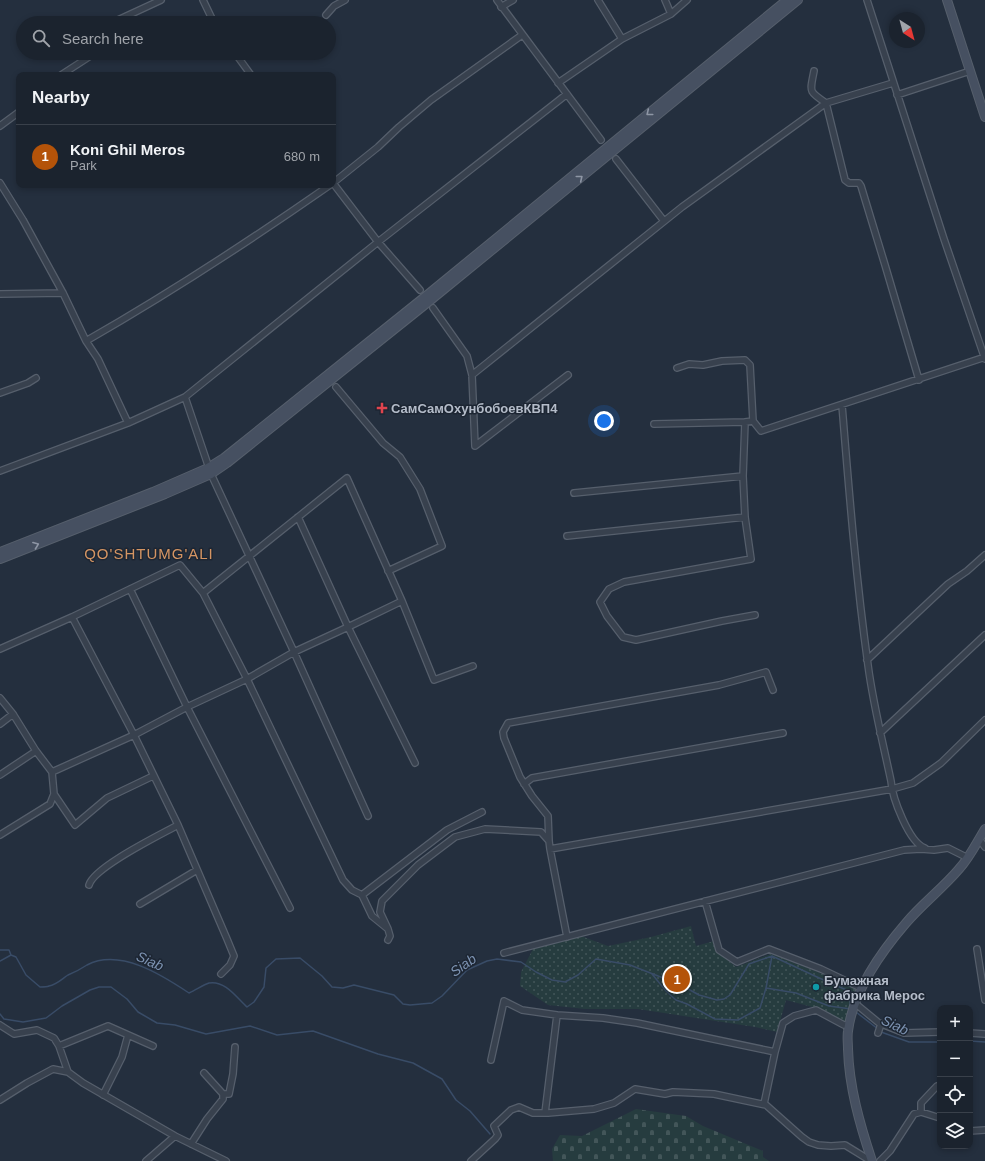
<!DOCTYPE html>
<meta charset="utf-8">
<style>
:root{--surface:#1b232e;--page:#242b36;--text:#f1f3f6;--muted:#a0a4aa;--line:#39404a;--accent:#b45309}
body{margin:0;font-family:Helvetica,sans-serif;background:var(--page);color:var(--text)}
.controls{position:absolute;right:12px;bottom:12px;display:grid;overflow:hidden;border-radius:8px;box-shadow:0 2px 6px #0003}
.controls button{width:36px;height:36px;display:grid;place-items:center;padding:0;border:0;border-bottom:1px solid var(--line);background:var(--surface);color:var(--text);font:20px sans-serif}
.compass{position:absolute;left:889px;top:12px;width:36px;height:36px;border-radius:50%;background:var(--surface);box-shadow:0 2px 6px #0003;rotate:144deg}
.you{position:absolute;left:604px;top:421px;width:14px;height:14px;margin:-10px;border:3px solid #fff;border-radius:50%;background:#1a73e8;box-shadow:0 0 0 6px #1a73e833}
.badge{display:grid;place-items:center;width:26px;height:26px;border-radius:50%;background:var(--accent);color:#fff;font-size:13px;font-weight:700}
.pin{position:absolute;translate:-50% -50%;border:2px solid #fff;box-shadow:0 1px 4px #0006}
.list{margin:0;padding:0;list-style:none}
h2{display:flex;justify-content:space-between;align-items:center;height:52px;margin:0;padding:0 16px;font-size:17px}
h2 small{font-size:13px;font-weight:400;color:var(--muted)}
.list li{display:grid;grid-template-columns:26px 1fr auto;gap:12px;align-items:center;box-sizing:border-box;height:64px;padding:0 16px;border-top:1px solid var(--line)}
.list b{display:block;font-size:15px;white-space:nowrap}
.list p{margin:0;font-size:13px;white-space:nowrap;color:var(--muted)}
.list em{font-size:13px;font-style:normal;color:var(--muted)}
.icon{flex:none;width:22px;height:22px;fill:none;stroke:currentColor;stroke-width:2;stroke-linecap:round;stroke-linejoin:round}
.map{position:relative;flex:none;width:985px;height:1161px;overflow:hidden}
.search{position:absolute;background:var(--surface);box-shadow:0 2px 6px #0003;left:16px;top:16px;width:320px;height:44px;display:flex;align-items:center;gap:10px;box-sizing:border-box;padding:0 14px;border-radius:22px;color:var(--muted);font-size:15px}
.panel{position:absolute;background:var(--surface);box-shadow:0 2px 6px #0003;left:16px;top:72px;width:320px;height:116px;border-radius:8px}
.map>svg:first-child{display:block}
.cemetery{fill:url(#cemetery-stones)}
.park{fill:url(#park-dots)}
.lines{fill:none;stroke-linecap:round;stroke-linejoin:round}
.stream{stroke:#394c67;stroke-width:1.5}
.minor-casing{stroke:#565f6c;stroke-width:8}
.secondary-casing{stroke:#565f6c;stroke-width:10}
.minor{stroke:#38414e;stroke-width:5.5}
.secondary{stroke:#465061;stroke-width:8}
.oneway{stroke:#8e96a5}
.health-dot{fill:#e0444e;stroke:#1d2633;stroke-width:1.5}
.culture-dot{fill:#0f9aa8;stroke:#1d2633;stroke-width:1.5}
.labels{text-anchor:middle;stroke-width:3;stroke-linejoin:round;paint-order:stroke}
.poi-label{font-size:13px;font-weight:bold;fill:#b4bcc9;stroke:#1d2633;text-anchor:start}
.water-label{font-size:14px;font-style:italic;fill:#7c92b1;stroke:#1d2633}
.quarter-label{font-size:15px;letter-spacing:1px;fill:#d59563;stroke:#1d2633}
</style>
<div class="map">
<svg width="985" height="1161" viewBox="0 0 985 1161">
<defs>
<pattern id="cemetery-stones" width="16" height="16" patternUnits="userSpaceOnUse"><rect width="16" height="16" fill="#263c3f"/><path d="M2 7V4a2 2 0 0 1 4 0v3zM10 15v-3a2 2 0 0 1 4 0v3z" fill="#435659"/></pattern>
<pattern id="park-dots" width="8" height="8" patternUnits="userSpaceOnUse"><rect width="8" height="8" fill="#263c3f"/><path d="M2 2h.1M6 6h.1" fill="none" stroke="#435659" stroke-width="1.8" stroke-linecap="round"/></pattern>
</defs>
<rect width="100%" height="100%" fill="#242f3e"/>
<path class="cemetery" d="M636,1109L686,1116L703,1126L763,1151V1157L769,1161H553L552,1149L560,1135L582,1136Z"/>
<path class="park" d="M691,926L696,946L714,941L718,952L736,967L771,954L820,973L856,989L846,1023L816,1008L786,1000L777,1032L755,1027L638,1009H585L548,1005L520,986L521,972L533,949L581,936L608,946L651,937Z"/>
<g class="lines">
<path class="stream" d="M0,950H9L11,955
M772,956L817,977L851,992L850,1006
M0,961L11,955L16,957L26,975L40,987C43,987 47,987 49,986C56,985 62,979 68,975C75,972 81,969 87,965C120,948 162,975 189,993C196,990 203,985 209,983C225,980 237,998 247,1007L254,1002L264,987L266,968L276,959L300,958L322,976L332,987L343,988L354,985L394,995L403,1004L410,1005L432,1003L442,996L467,970L487,961L497,959L521,962L536,972L552,980L565,982L578,975L596,959L630,965L681,985L699,995L717,1000L724,999L730,995L749,964L772,956L766,988L796,993L829,1006L851,1009
M652,974L666,991L676,1000L687,1004L715,1019L738,1020L760,1008L766,988
M856,1012L878,1029
M0,1014L4,1019L23,1022L46,1018L62,1006L90,990L99,987H111L127,999L138,1012L157,1023L175,1025L206,1034L250,1026L277,1035L313,1031L378,1054L413,1063L442,1079L456,1100L470,1111L490,1134
M881,1032L909,1042H940
M970,1041L985,1042"/>
<defs>
<path id="minor" d="M203,0L214,23
M497,0L601,140
M598,0L622,39
M665,0L671,14
M867,0L944,239L985,359
M501,7L513,0
M326,15L334,6L345,0
M118,20L161,0
M235,53L251,75
M61,75L95,53
M558,83L622,39L671,14L687,0
M893,83L826,103L845,180L849,183H859L861,186L885,265L919,380
M897,95L970,71
M0,126L19,112
M616,159L664,221
M0,183L23,220L63,293L86,341L98,359L128,423
M333,183L378,147L399,127L431,100L522,35
M333,183L378,242L420,290
M0,294L63,293
M433,308L467,356L472,375L475,446L568,375
M86,341C170,293 251,240 330,185
M677,368L689,364L703,365L722,361L745,360L750,365L753,421L745,422
M472,375L682,207L826,103C808,91 810,92 814,71
M336,387L383,443L400,457L420,489L442,546L388,571
M0,393L28,383L36,378
M185,397L211,474L294,652L368,816
M842,405C849,491 856,579 868,665C873,704 883,743 891,781C892,797 909,843 925,848
M753,421L761,431L985,357
M654,424L745,422L743,476
M0,471L128,423L185,397L378,242L567,94
M574,493L743,476L745,517
M298,517L348,627L415,763
M567,536L745,517L751,559L624,582L609,589L600,602L607,616L623,637L636,640L722,621L755,615
M130,589L187,707L290,908
M72,617L134,735L178,825L227,939L234,956L230,965L221,974
M0,649L72,617L180,565L203,593
M867,660L948,584L967,571L985,555
M473,666L434,680L402,601L347,478L203,593L247,679L343,880L352,890L362,895L372,916L388,929L380,912L382,901L418,865L455,837L485,829L541,832L549,841L550,849L892,789L913,783L941,763L985,720
M0,698L13,714L36,751L52,772L54,794L50,804L0,835
M0,724L13,714
M880,733L985,635
M52,772L134,735L187,707L247,679L294,652L348,627L402,601
M0,775L36,751
M524,784L532,778L783,733
M54,794L75,825L107,798L153,776
M979,839L985,847
M549,841L548,816L532,796L520,777L504,738L503,732L508,723L719,685L766,672L773,690
M550,849L567,937
M89,885C94,867 160,835 178,825
M362,895L447,830L482,812
M705,901L719,950L737,962L769,949L821,969L861,988
M140,904L197,870
M388,929L390,936L388,940
M977,949L985,1000
M504,953L904,850L921,849L934,850L948,848L968,858
M856,1004L879,1023L904,1033L940,1032
M0,1025L14,1034L37,1030L54,1038L59,1046L68,1072L83,1083L175,1136L226,1161
M878,1033L881,1024
M970,1033L985,1034
M59,1046L108,1026L153,1046
M491,1060L504,1001L522,1010L557,1015
M223,1094H229L233,1074L235,1047
M103,1095L122,1057L128,1035
M0,1100L27,1083L53,1069L68,1072
M764,1104L775,1052L783,1023L794,1016L816,1010L844,1025H849
M921,1112V1103L937,1086L940,1085
M545,1113L557,1015L603,1018L637,1023L775,1052
M970,1131L985,1130
M191,1144L207,1119L223,1099V1094L204,1073
M146,1161L175,1136
M471,1161L495,1139L498,1135L494,1126L511,1110L519,1107L533,1113H548L594,1109L614,1103L635,1089L665,1094L673,1092L714,1094L766,1105L802,1137L809,1142L818,1145L831,1146L845,1145L871,1161
M880,1161L890,1151L914,1114L921,1112L940,1118"/>
<path id="secondary" d="M947,0L985,117
M0,552L153,492L208,468L224,458L426,296L787,0
M0,559L165,494L211,474L227,463L427,303L798,0
M872,1161C860,1125 849,1087 848,1049C848,1043 847,1037 848,1031C853,992 881,952 906,923C922,904 943,888 959,869C970,857 977,842 985,829"/>
</defs>
<use href="#minor" class="minor-casing"/>
<use href="#secondary" class="secondary-casing"/>
<use href="#minor" class="minor"/>
<use href="#secondary" class="secondary"/>
</g>
<defs><path id="oneway-chevron" d="M-2-3.5L2.5 0L-2 3.5" fill="none" stroke-width="1.6" stroke-linecap="round" stroke-linejoin="round"/></defs>
<g class="oneway">
<use href="#oneway-chevron" transform="translate(649 113) rotate(141)"/>
<use href="#oneway-chevron" transform="translate(580 178) rotate(-39)"/>
<use href="#oneway-chevron" transform="translate(36 545) rotate(-21)"/>
</g>
<path class="health-dot" d="M380 402h4v4h4v4h-4v4h-4v-4h-4v-4h4z"/>
<circle class="culture-dot" cx="816" cy="987" r="4"/>
<g class="labels">
<g class="poi-label">
<text x="391" y="413">СамСамОхунбобоевКВП4</text>
<text x="824" y="985">Бумажная<tspan x="824" dy="15">фабрика Мерос</tspan></text>
</g>
<g class="water-label">
<text transform="translate(150 961) rotate(24)" y="5">Siab</text>
<text transform="translate(463 965) rotate(-35)" y="5">Siab</text>
<text transform="translate(895 1025) rotate(25)" y="5">Siab</text>
</g>
<g class="quarter-label">
<text x="149" y="559">QO'SHTUMG'ALI</text>
</g>
</g>
</svg>
<div class="controls">
<button>+</button>
<button>−</button>
<button><svg class="icon" aria-label="locate" viewBox="0 0 24 24"><circle cx="12" cy="12" r="6"/><path d="M12 2v4M12 18v4M2 12h4M18 12h4"/></svg></button>
<button><svg class="icon" aria-label="layers" viewBox="0 0 24 24"><path d="M12 4l9 5-9 5-9-5zM3 14l9 5 9-5"/></svg></button>
</div>
<svg class="compass" viewBox="-18 -18 36 36"><path d="M0-13l5 13h-10z" fill="#e53935"/><path d="M0 13l5-13h-10z" fill="#a0a4aa"/></svg>
<div class="you"></div>
<div class="pin badge" style="left:677px;top:979px">1</div>
<div class="search"><svg class="icon" aria-label="search" viewBox="0 0 24 24"><circle cx="10" cy="10" r="6"/><path d="M15 15l6 6"/></svg>Search here</div>
<section class="panel">
<h2>Nearby<small></small></h2>
<ul class="list">
<li><span class="badge">1</span><div><b>Koni Ghil Meros</b><p>Park</p></div><em>680 m</em></li>
</ul>
</section>
</div>
